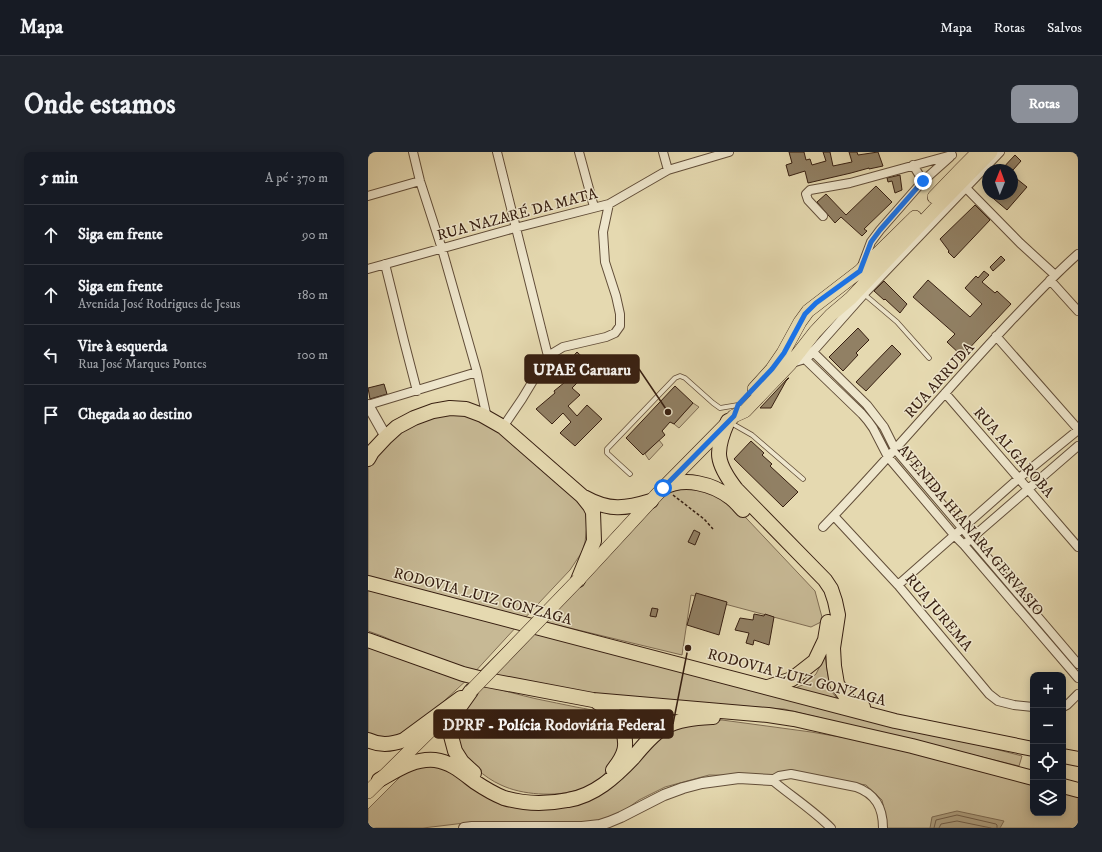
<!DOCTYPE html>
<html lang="pt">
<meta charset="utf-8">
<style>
:root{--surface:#171b24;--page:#20242c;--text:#f1f3f6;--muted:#9ea1a6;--line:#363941;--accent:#8c9099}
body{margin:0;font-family:"IM FELL DW Pica",serif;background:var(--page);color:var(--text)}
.controls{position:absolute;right:12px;bottom:12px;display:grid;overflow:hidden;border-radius:8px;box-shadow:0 2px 10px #0003}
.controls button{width:36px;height:36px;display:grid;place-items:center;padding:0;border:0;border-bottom:1px solid var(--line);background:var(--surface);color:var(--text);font:20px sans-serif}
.compass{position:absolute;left:614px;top:12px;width:36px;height:36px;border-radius:50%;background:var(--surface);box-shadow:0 2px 10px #0003;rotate:1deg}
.stop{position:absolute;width:12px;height:12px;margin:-9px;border:3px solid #1a73e8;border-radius:50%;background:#fff}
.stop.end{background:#1a73e8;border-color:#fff;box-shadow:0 1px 4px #0008}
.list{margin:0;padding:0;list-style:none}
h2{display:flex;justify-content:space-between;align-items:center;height:52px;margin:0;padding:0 16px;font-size:17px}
h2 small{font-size:13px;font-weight:400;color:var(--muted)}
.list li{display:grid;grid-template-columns:26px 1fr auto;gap:12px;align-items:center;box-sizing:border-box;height:60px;padding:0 16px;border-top:1px solid var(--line)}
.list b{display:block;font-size:15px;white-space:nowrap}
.list p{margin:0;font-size:13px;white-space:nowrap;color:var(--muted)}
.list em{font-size:13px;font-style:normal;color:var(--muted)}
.icon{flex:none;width:22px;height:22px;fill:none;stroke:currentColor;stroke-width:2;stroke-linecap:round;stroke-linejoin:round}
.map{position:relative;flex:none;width:710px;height:676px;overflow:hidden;border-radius:8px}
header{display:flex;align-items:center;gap:24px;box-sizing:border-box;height:56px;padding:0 20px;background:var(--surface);border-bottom:1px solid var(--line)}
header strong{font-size:19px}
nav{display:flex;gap:22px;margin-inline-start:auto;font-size:14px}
.intro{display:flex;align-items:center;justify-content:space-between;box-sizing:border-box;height:96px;padding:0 24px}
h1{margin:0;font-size:28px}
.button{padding:10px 18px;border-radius:8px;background:var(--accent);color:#fff;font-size:14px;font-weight:700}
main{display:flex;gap:24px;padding:0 24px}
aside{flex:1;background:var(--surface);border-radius:8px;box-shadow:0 2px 10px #0003}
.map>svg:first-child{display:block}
.green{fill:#c7b995;stroke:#7f6c53}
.water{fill:#aa9a7a;stroke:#7c6950}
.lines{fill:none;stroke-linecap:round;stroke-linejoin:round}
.shore{stroke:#705c46;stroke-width:1}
.building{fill:#918064;stroke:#371f11}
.service-casing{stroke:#624e39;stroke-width:5.5}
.minor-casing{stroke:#624e39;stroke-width:10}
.tertiary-casing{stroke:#624e39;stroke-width:12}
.primary-casing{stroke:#371f11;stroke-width:14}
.trunk-casing{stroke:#371f11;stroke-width:16}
.path{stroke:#371f11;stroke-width:1.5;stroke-dasharray:3 2;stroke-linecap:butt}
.service{stroke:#eee6cc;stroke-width:4}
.minor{stroke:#eee6cc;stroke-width:8}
.tertiary{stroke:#eee6cc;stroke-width:10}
.primary{stroke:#e5d9b0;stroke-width:13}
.trunk{stroke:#e5d9b0;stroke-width:14}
.primary-bridge-casing{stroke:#371f11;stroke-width:14;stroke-linecap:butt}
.primary-bridge{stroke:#e5d9b0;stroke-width:13}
.route{stroke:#1a73e8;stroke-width:5}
.labels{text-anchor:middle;stroke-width:3;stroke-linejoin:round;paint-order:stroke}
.street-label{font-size:15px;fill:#371f11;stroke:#eee6cc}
.leader{fill:none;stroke:#371f11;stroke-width:1.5}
.callout-dot{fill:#371f11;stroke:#eee6cc;stroke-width:1.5}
.callout{fill:#371f11;stroke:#371f11;stroke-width:1.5}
.callout-label{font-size:16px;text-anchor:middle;font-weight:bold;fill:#fff}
</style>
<header>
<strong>Mapa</strong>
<nav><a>Mapa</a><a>Rotas</a><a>Salvos</a></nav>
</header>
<div class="intro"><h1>Onde estamos</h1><a class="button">Rotas</a></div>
<main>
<aside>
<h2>5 min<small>A pé · 370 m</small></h2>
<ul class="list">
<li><svg class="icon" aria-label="ahead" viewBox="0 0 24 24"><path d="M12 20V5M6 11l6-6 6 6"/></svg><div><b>Siga em frente</b></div><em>90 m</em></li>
<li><svg class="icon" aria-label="ahead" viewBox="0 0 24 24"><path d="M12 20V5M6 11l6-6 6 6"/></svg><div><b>Siga em frente</b><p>Avenida José Rodrigues de Jesus</p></div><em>180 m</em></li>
<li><svg class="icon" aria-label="left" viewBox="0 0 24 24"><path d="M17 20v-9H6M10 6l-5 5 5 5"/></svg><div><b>Vire à esquerda</b><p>Rua José Marques Pontes</p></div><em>100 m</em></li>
<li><svg class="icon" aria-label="arrive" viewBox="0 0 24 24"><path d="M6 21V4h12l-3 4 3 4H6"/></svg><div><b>Chegada ao destino</b></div></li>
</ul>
</aside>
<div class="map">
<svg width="710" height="676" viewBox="0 0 710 676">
<rect width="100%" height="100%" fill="#e5d9b0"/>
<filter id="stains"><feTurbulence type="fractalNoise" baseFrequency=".005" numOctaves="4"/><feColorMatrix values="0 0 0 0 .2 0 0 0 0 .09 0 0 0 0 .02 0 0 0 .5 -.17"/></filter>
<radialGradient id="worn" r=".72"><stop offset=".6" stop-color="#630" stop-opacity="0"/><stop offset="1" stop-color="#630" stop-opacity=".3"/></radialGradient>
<path class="green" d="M325,251L331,255L311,276L306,272Z
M65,262H99L134,277L214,351L218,362L219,373L217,390L214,400L202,418L154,469L5,427L0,423V313L21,285Z
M291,288L295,293L281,308L277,302Z
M331,334L363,350L447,439L455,469L443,475L323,443L314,503L177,470L291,349L305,338Z
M0,438L55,453L150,473L104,523L14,484L0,479Z
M156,475L654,604L651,614L416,557L255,546L108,523Z
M0,492L102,525L35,587L0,586Z
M457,504L460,524L464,540L474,553L422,538L437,532L448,522Z
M116,533C134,538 151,543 169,547C182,550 195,552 208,555C218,557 230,558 239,565C246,571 254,588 252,597C249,605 238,622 231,627C226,632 217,636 210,638C187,645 154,643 133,633C115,625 102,611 89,597V565Z
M354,568L443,580L513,592L665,632V661H695V640L710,644V676H519L518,666L514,648L498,633L437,623L402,624L341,623L297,635L271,648L254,660L236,667L215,672L105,670L55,676H0V657L39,618L66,610L140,652L215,649L297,580L328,569Z"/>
<path class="water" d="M589,659L636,669L632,676H562L564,665Z"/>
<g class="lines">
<path class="shore" d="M566,676L568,668L589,663L628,672L629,673V676
M571,676L573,672L589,669L623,676"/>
</g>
<path class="building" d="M421,0H436L438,8L442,7L444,13L458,9L455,0H462L465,14L484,10L481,0H489L490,3L510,0L515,14L501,17V16L483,21L440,31L437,19L421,24L418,13L424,11Z
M647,3L653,9L645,18H633Z
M532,23L534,38L527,41L524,29L520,30L519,26Z
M644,23L659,35L639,58L620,42H644Z
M508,34L524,50L496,77L499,79L494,84L473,65L467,71L449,50L458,42L478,63Z
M607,53L622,68L586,106L580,100L581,99L572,87Z
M633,104L637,108L625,119L622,115Z
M616,119L621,123L614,130L627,141L629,139L643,152L594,204L579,190L587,182L545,145L560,128L602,165L614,152L597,136L608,124L610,126Z
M516,129L539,152L532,161L517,147L516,148L506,139Z
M490,176L501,188L488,201L490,203L475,219L461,205Z
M524,193L533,202L498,239L488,230Z
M209,200L225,215L204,236L212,243L200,254L209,264L219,253L234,267L207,294L192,281L203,270L195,261L184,272L168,257L187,241L186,239L202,226L193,217Z
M420,226H421L418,229L403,256H392Z
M16,232L19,242L2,247L0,236Z
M307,234L325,251L306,272L302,270L294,279L297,283L275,303L258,286Z
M383,289L396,301L394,303L404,312L402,314L430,340L415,355L366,307Z
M326,378L332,381L327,393L320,390Z
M328,441L359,450L351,483L319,473Z
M284,456L290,457L288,465L282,464Z
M386,462L396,464L397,462L406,465L401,493L386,488L385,493L378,491L381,481L367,478L372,466L385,468Z"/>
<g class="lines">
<defs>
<path id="service" d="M496,142L529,170L561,206
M363,271L384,283L435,327
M262,322L239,301V297L307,226L312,224L317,226L345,251L352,256L370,253"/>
<path id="minor" d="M45,0L52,29L74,97L109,220
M129,0L180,204
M211,0L226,55
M295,0L300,18
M545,13L555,29
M600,31L598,36L652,91L687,123
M0,44L52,29
M455,64L440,48L438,42L442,38L482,31L584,3
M17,112L36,189L49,239
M494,114L503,90L512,78L555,29L582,5
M0,117L147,76L241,52L300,18L361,0
M682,128L710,159
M628,184L710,277
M431,199L445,200L499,253L516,275L527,297L710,512
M441,204L496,142L632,0
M424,211L437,207L494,262L500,269L505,276L520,305L587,384L596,393L710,526
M577,241L710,395
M0,253L109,220L119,266
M135,275L154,247L180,204L195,195L238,185L247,181L252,174V162L248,144L237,110L235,80L241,52
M466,364L530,433L621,542L630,549L646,553L665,555
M455,375C519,309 578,238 641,171C664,147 686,123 710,102
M599,390L710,294
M530,433L650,327L710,278
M695,555L699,553L710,542
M463,676C445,658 423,644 404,628L411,624L423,622L488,635C508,642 515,656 515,676"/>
<path id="tertiary" d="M0,253L18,285
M96,676L104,675H214L232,673L241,670L253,665L296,643L315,636L334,631L371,626L404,628"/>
<path id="primary" d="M566,45L593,17L610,0
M386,237L404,217L415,201L432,170L440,159L492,119L547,65
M211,427L295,336L366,264L377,259L422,212L447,180L463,163L483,146L571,53L623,0
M0,640L78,563"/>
<path id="trunk" d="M360,269C346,300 348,311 368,337L457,428L463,437L467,449L470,463L465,496L466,514L469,532L481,549L495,555
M0,307L4,300L18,285L29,275L46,266L65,259L82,256L98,257L114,263L135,275L214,344L222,354L225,360L226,389L210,428
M295,336C316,324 345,332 363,346C368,350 371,354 375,358
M216,345C241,359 257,357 283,349
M0,431L527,569L665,597
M0,488L95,522L119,528L225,548L400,563L426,567L544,594L665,626
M400,535L424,527L447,509L457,488L460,470
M103,539L86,563L83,584L87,599L94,610L106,621
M229,550C234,553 240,556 245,561C249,565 251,569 253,574C261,593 257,603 245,618
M0,588C12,594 23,593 36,588L93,546
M695,604L710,607
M11,628C29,618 46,606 67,608C83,610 95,621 107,630C116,636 126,642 136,646C156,652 180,652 200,648C226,644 247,625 265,606C274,595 283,584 295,576C310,567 329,566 345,565
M695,634L710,638"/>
</defs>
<use href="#service" class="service-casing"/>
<use href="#minor" class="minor-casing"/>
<use href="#tertiary" class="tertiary-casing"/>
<use href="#primary" class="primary-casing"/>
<use href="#trunk" class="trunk-casing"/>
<path class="path" d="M305,343L336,367L345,377"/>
<use href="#service" class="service"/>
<use href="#minor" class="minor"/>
<use href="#tertiary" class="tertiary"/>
<use href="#primary" class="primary"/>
<use href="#trunk" class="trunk"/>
<defs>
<path id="primary-bridge" d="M103,539L210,428"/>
</defs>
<use href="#primary-bridge" class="primary-bridge-casing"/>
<use href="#primary-bridge" class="primary-bridge"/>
</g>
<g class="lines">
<path class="route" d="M295,336L366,264L370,253L404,217L416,201L437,162L448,151L492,119L503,90L512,78L555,29"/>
</g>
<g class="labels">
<g class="street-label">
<text transform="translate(149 62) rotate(-15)" y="5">RUA NAZARÉ DA MATA</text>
<text transform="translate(571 228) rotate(-48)" y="5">RUA ARRUDA</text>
<text transform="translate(646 300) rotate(49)" y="5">RUA ALGAROBA</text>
<text transform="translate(603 378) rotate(50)" y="5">AVENIDA HIANARA GERVASIO</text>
<text transform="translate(115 444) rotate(15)" y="5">RODOVIA LUIZ GONZAGA</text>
<text transform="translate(571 460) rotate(50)" y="5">RUA JUREMA</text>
<text transform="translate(429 525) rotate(15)" y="5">RODOVIA LUIZ GONZAGA</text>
</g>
</g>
<path class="leader" d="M300 260L271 217M320 496L305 572"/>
<g class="callout-dot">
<circle cx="300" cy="260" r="4"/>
<circle cx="320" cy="496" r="4"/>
</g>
<g class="callout">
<rect x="157" y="203" width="114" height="28" rx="4"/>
<rect x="66" y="558" width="239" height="28" rx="4"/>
</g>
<g class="callout-label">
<text x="214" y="223">UPAE Caruaru</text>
<text x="186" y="578">DPRF - Polícia Rodoviária Federal</text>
</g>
<rect width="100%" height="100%" filter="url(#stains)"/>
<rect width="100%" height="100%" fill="url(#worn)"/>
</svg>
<div class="controls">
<button>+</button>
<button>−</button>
<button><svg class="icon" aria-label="locate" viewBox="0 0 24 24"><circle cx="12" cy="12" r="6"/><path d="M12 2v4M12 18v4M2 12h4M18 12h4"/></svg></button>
<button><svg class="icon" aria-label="layers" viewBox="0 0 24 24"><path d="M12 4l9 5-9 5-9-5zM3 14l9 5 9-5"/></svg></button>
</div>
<svg class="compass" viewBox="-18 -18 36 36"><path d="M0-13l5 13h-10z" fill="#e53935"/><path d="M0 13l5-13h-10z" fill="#9ea1a6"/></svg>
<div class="stop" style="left:295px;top:336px"></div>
<div class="stop end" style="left:555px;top:29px"></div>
</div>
</main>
